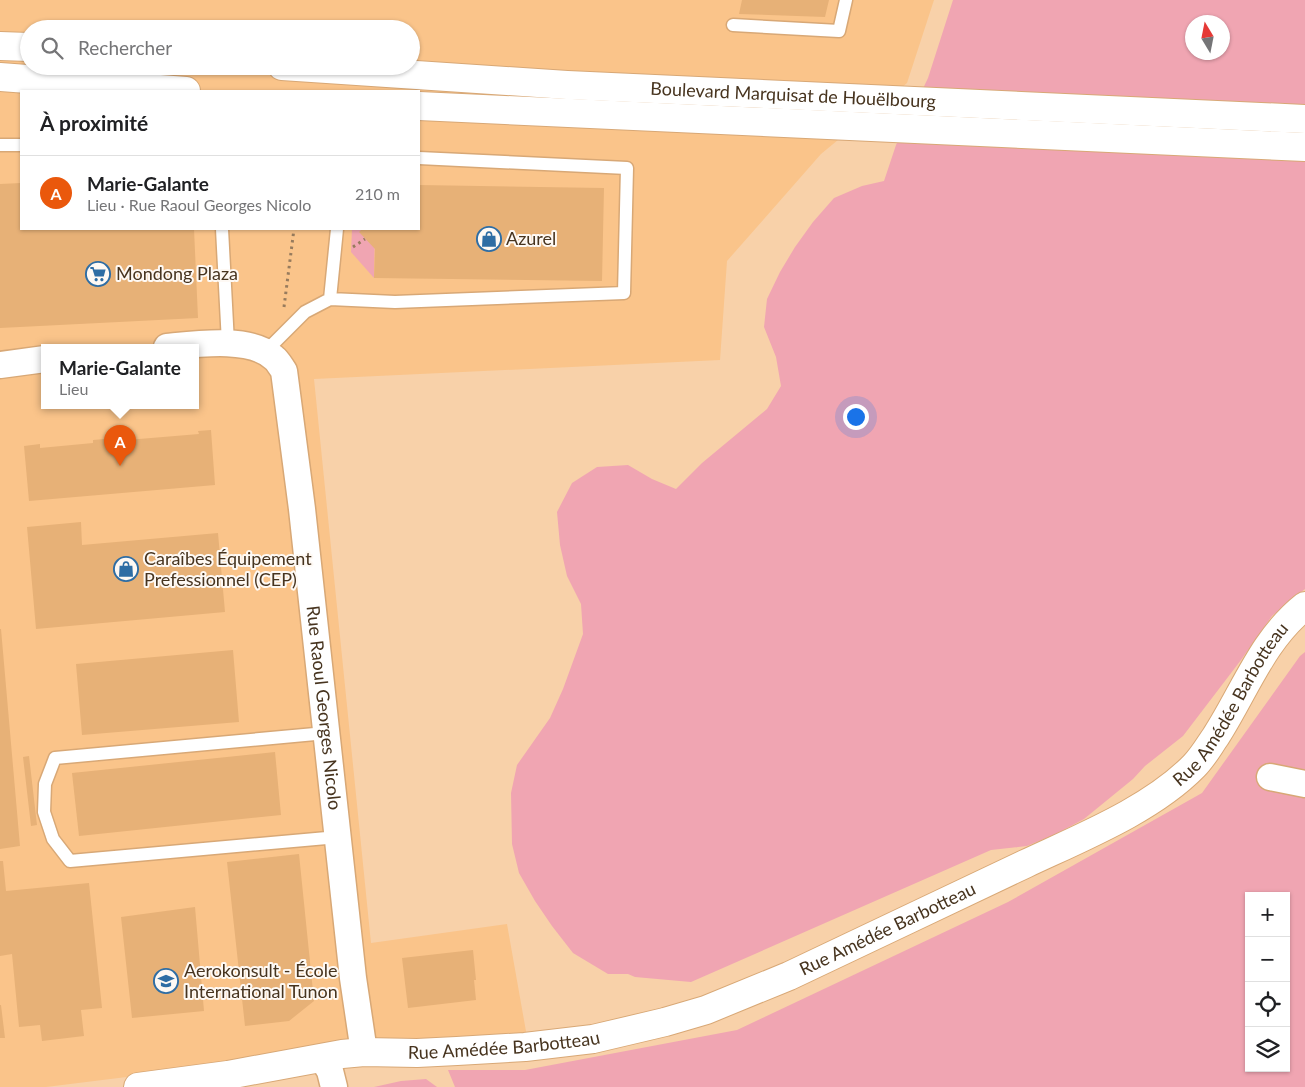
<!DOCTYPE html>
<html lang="fr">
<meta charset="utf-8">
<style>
:root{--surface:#fff;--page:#f6f6f6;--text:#202124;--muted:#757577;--line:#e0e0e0;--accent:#ea580c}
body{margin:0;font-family:Lato,sans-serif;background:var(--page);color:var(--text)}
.controls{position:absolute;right:15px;bottom:15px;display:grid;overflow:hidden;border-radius:0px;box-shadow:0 1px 4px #0004}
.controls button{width:45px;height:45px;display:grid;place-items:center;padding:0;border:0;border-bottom:1px solid var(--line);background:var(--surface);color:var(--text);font:25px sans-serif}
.compass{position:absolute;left:1185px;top:15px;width:45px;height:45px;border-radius:50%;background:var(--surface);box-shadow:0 1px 4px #0004;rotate:350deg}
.you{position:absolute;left:855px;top:416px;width:18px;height:18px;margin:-12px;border:4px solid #fff;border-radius:50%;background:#1a73e8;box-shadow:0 0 0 8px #1a73e833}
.badge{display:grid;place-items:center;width:32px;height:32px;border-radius:50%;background:var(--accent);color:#fff;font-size:16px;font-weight:700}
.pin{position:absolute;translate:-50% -41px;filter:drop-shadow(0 1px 2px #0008)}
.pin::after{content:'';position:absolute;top:26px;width:18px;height:15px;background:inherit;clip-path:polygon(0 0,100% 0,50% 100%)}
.popup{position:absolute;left:41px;top:344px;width:158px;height:65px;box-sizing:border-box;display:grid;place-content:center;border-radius:0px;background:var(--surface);filter:drop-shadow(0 1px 4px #0005);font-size:16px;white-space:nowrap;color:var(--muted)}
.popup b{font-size:19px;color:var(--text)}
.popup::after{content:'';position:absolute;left:50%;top:100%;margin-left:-10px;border:10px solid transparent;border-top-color:var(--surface)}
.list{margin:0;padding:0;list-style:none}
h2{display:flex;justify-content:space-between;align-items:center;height:65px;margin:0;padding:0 20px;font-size:21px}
h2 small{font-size:16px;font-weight:400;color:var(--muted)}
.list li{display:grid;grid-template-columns:32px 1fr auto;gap:15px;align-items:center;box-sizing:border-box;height:75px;padding:0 20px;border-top:1px solid var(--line)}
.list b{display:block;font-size:19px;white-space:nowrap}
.list p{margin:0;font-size:16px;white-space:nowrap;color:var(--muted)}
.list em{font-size:16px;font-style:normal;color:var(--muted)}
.icon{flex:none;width:28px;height:28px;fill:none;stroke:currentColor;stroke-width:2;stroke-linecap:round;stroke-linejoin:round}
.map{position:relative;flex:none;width:1305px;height:1087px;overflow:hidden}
.search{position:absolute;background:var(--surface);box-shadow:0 1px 4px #0004;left:20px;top:20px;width:400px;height:55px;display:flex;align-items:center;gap:12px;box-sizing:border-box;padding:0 18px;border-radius:28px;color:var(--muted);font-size:19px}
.panel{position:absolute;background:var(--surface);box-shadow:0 1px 4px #0004;left:20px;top:90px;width:400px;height:140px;border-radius:0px}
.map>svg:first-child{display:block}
.built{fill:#fac48a;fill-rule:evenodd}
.green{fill:#f0a5b2;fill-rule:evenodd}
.building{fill:#e7b177}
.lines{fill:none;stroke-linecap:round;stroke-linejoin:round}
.lane-casing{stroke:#d8a876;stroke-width:15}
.street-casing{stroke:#d8a876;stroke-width:29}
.secondary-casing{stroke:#d8a876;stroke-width:30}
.primary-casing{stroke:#d8a876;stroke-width:30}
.path{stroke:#977b5d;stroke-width:3;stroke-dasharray:2.5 4;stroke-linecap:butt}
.lane{stroke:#fff;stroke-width:12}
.street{stroke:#fff;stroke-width:26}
.secondary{stroke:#fff;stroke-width:28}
.primary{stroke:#fff;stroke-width:28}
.labels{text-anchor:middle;stroke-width:4;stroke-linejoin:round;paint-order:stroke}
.street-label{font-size:18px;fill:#47341f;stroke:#fef9f4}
.poi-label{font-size:18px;fill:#47341f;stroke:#fef9f4;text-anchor:start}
</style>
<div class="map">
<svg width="1305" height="1087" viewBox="0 0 1305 1087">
<rect width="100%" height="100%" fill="#f8d1a9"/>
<path class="built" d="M0,0H934L907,83L821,154L727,261L720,360L314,379L371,943L507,924L527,1037L207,1067L46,1087H0ZM29,29H411V66H29ZM21,91H419V229H21ZM45,347H195V405H45Z"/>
<path class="green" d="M953,0H1305V589L1272,616L1241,660L1183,736L1145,766L1133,779L1084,819L1056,834L1027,846L991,850L691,982L635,977L628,974H608L573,953L552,926L535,901L519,873L512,844L511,793L517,765L550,718L563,689L583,634L581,604L567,576L560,545L557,512L572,483L597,467L628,465L652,479L676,489L702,463L767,409L781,386L776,357L764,327L767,299L780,272L795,247L813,222L834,198L862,186L884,181L896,145L928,78ZM1192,22H1222V52H1192Z
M352,229H375L374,278L351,252Z
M1305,652V1087H455L448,1070H525L737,1030L1008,902L1202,793L1300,656ZM1249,896H1286V1068H1249Z
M426,1079L437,1087H374L401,1081Z"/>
<path class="building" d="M742,0H829L825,17L739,14Z
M21,183V229H194L198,318L0,328V184Z
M419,185L604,188L602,281L374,278L375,249L359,232L362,229H419Z
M211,430L215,485L29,501L24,446L40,444V448L93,443V440L127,437V440L199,434L198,431Z
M81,522L82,545L218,533L225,612L36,629L27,527Z
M0,629H1L20,846L0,849Z
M233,650L239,722L82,735L76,664Z
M275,752L281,815L79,836L72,773Z
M29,756L37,825L31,826L23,757Z
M299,854L314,1001L289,1021L245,1026L227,862Z
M0,861H3L6,891L89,883L102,1008L81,1010L84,1036L42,1041L40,1025L19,1027L12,954L0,956Z
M195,907L204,1011L132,1018L121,917Z
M473,950L476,980H474L476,1000L408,1008L402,958Z
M0,1005H1L5,1038H0Z"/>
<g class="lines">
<defs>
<path id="lane" d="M733,25L839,31L846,0
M0,145H21
M222,229L228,343
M330,299L395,302L624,293L627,168L419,158
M265,352L305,312L330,299L337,229
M326,733L55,758L45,784L44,812L53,839L70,861L338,837"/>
<g id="street">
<path id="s1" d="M167,347C196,344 251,336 274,358C278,361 281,367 284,371L302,509L353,978L364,1052"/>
<path d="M0,365L45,359"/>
<path d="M1270,777L1305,784"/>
<path d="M322,1058L330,1071L334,1087"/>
</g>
<g id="secondary">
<path id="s2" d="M138,1087L228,1075L342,1054L364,1052L417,1053L457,1051L525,1047L593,1039L665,1022L706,1010L789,976C868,939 946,901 1025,864C1080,838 1151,810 1194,766C1203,757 1209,746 1216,736C1245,691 1262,640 1305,606"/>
</g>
<g id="primary">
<path d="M0,46L29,47"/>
<path id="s3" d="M282,66L567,85L1305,119"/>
<path d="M0,77L186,91"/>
<path d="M419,106L1305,147"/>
</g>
</defs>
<use href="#lane" class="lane-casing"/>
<use href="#street" class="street-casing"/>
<use href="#secondary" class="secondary-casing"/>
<use href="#primary" class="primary-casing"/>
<path class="path" d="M353,247L365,239
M284,307L294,229"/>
<use href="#lane" class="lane"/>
<use href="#street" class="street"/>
<use href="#secondary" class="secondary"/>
<use href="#primary" class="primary"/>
</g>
<defs>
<symbol id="shop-ring" viewBox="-11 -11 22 22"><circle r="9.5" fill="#fef9f4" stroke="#2e6da4" stroke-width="1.5"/><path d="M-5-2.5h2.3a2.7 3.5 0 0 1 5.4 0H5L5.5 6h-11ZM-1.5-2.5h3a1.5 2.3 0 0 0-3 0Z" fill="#2e6da4"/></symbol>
<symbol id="supermarket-ring" viewBox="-11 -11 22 22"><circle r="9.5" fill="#fef9f4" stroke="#2e6da4" stroke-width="1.5"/><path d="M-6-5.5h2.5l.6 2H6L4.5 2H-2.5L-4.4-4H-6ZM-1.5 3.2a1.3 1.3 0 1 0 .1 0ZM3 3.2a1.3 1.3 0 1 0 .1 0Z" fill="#2e6da4"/></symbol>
<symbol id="university-ring" viewBox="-11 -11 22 22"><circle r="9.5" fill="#fef9f4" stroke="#2e6da4" stroke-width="1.5"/><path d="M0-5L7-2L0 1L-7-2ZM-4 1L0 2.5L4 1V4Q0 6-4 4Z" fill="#2e6da4"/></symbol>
</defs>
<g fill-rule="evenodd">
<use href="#shop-ring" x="475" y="225" width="28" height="28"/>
<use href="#supermarket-ring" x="84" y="260" width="28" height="28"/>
<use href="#shop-ring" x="112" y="555" width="28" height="28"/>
<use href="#university-ring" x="152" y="967" width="28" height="28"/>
</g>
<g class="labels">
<g class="street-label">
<text dy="6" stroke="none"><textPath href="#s3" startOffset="512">Boulevard Marquisat de Houëlbourg</textPath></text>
<text dy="6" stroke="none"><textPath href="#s2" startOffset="1194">Rue Amédée Barbotteau</textPath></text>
<text dy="6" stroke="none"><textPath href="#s1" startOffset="466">Rue Raoul Georges Nicolo</textPath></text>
<text dy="6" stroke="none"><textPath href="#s2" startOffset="774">Rue Amédée Barbotteau</textPath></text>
<text dy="6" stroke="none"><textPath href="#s2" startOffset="369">Rue Amédée Barbotteau</textPath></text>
</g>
<g class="poi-label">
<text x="506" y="245">Azurel</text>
<text x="116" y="280">Mondong Plaza</text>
<text x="144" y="565">Caraîbes Équipement<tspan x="144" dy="21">Prefessionnel (CEP)</tspan></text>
<text x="184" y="977">Aerokonsult - École<tspan x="184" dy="21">International Tunon</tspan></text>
</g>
</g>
</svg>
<div class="controls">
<button>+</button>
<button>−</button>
<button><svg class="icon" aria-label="locate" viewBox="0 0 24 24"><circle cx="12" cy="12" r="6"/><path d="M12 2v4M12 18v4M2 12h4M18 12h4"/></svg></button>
<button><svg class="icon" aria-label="layers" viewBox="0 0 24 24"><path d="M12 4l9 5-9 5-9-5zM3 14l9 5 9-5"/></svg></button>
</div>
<svg class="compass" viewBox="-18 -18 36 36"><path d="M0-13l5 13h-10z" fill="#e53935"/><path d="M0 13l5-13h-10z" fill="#757577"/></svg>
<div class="you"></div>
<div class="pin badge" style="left:120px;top:466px">A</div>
<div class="popup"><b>Marie-Galante</b>Lieu</div>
<div class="search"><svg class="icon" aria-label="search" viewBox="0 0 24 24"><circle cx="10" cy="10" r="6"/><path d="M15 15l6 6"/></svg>Rechercher</div>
<section class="panel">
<h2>À proximité<small></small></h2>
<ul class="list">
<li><span class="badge">A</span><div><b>Marie-Galante</b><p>Lieu · Rue Raoul Georges Nicolo</p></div><em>210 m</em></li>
</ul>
</section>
</div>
